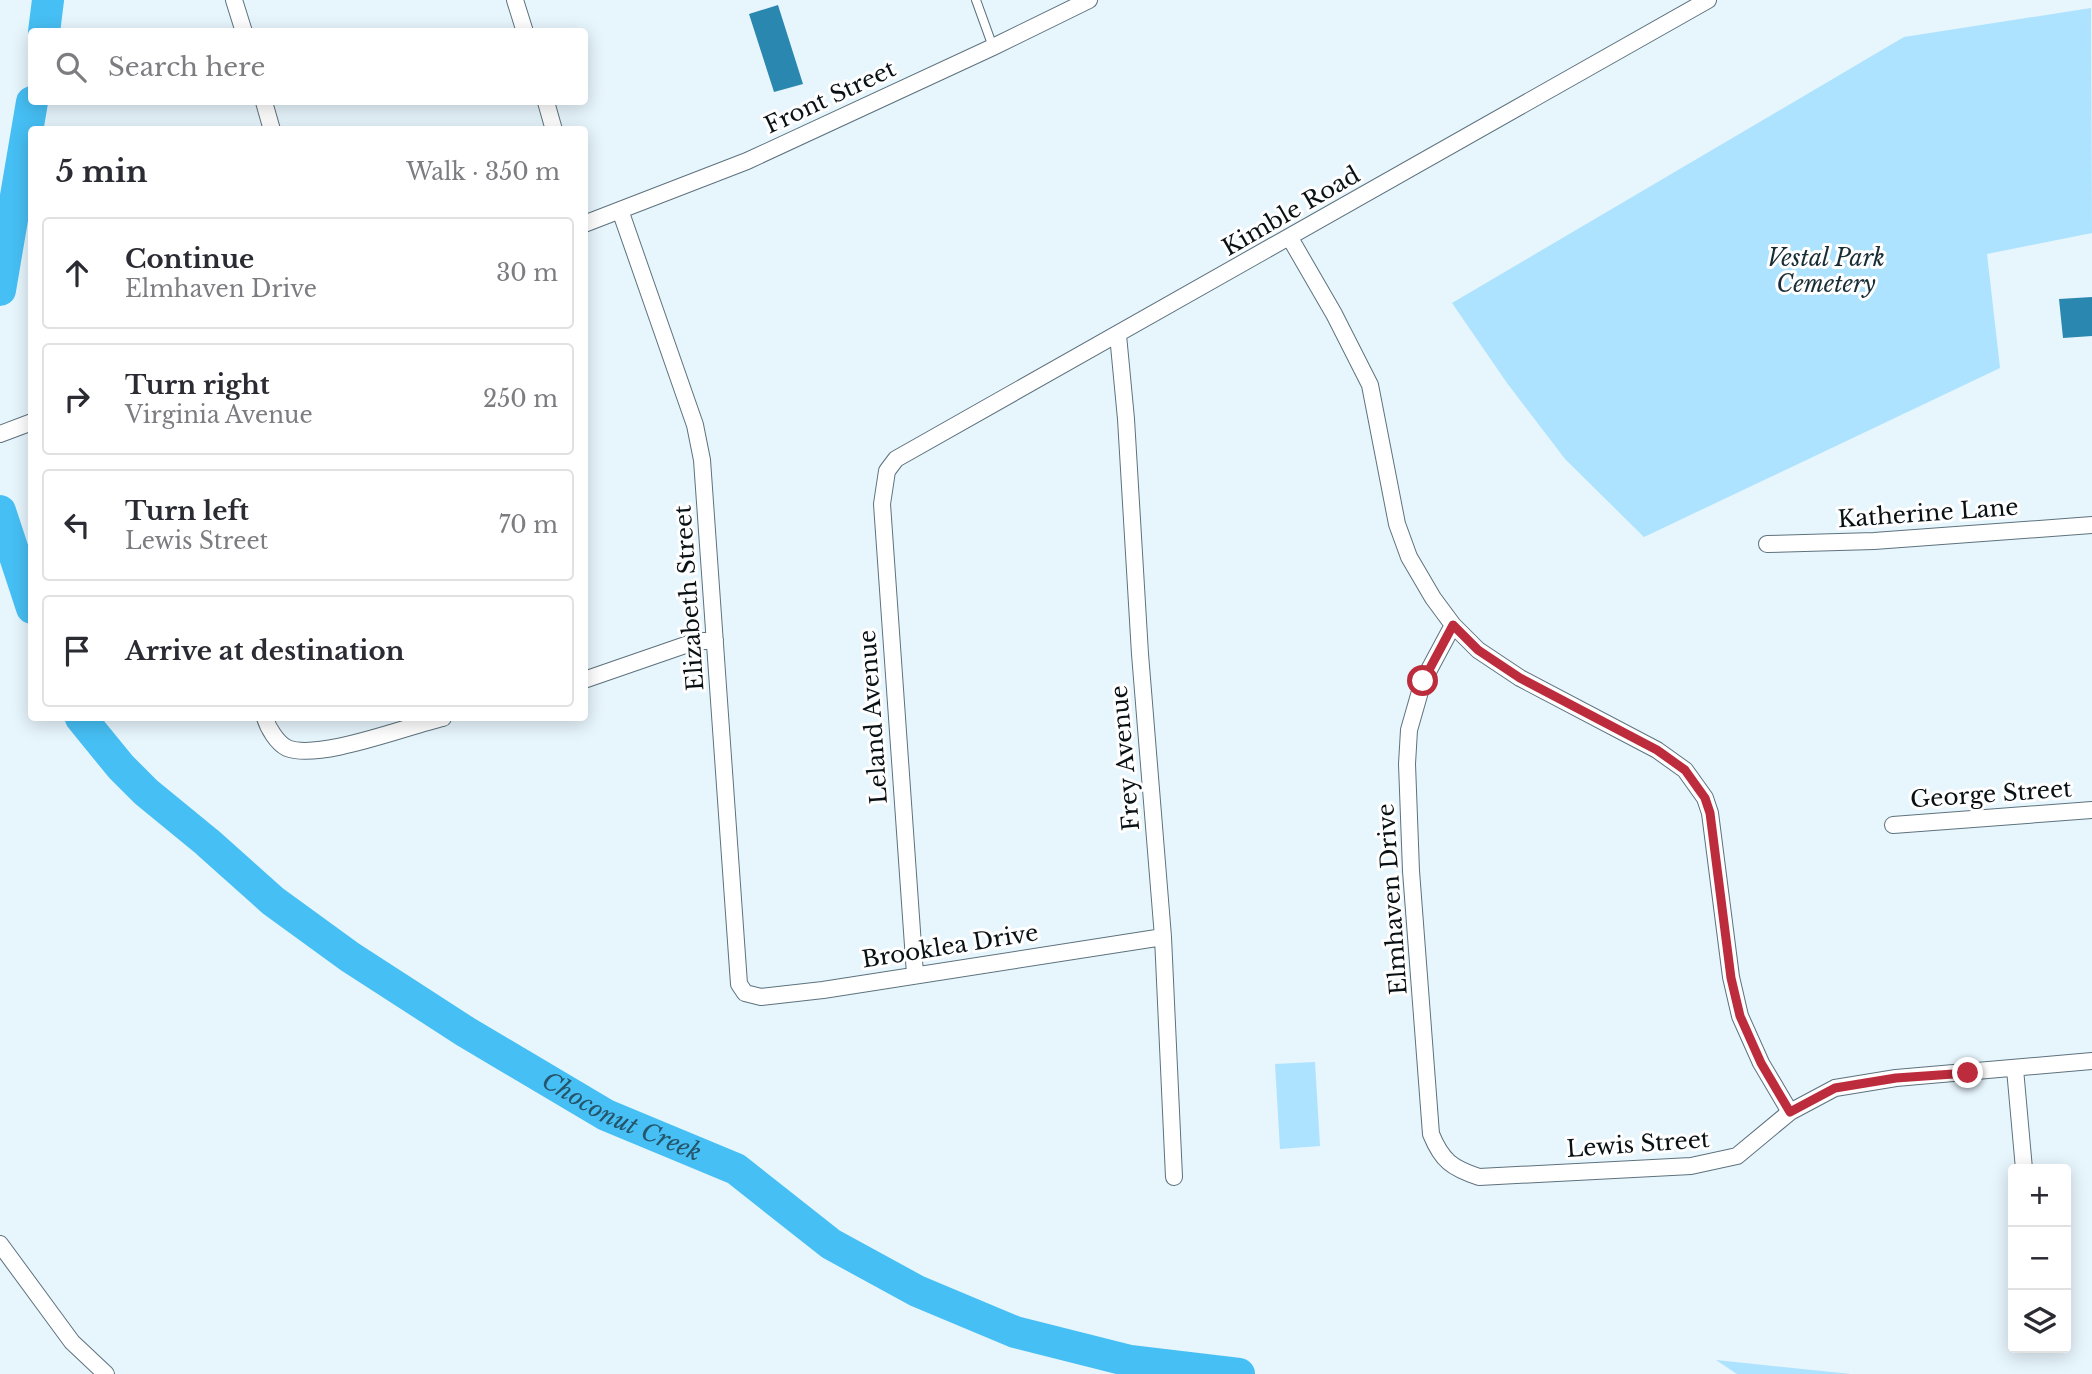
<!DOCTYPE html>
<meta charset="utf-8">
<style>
:root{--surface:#fff;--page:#f2f2f3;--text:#2b2b33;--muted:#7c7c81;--line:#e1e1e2}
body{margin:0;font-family:"Libre Baskerville",serif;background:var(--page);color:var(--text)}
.controls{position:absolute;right:21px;bottom:21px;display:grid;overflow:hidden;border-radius:7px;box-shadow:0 4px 18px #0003}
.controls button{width:63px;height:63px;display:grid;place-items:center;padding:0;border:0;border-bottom:2px solid var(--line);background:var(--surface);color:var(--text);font:35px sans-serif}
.stop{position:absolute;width:21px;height:21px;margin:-16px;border:5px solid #bd2c3c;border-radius:50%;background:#fff}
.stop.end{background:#bd2c3c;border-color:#fff;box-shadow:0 2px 7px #0008}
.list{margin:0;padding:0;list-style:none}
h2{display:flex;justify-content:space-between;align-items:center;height:91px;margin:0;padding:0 28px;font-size:30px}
h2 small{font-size:23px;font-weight:400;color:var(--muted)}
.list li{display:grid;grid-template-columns:46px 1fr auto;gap:21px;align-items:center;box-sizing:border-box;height:112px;margin:0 14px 14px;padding:0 14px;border:2px solid var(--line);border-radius:7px}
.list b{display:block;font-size:26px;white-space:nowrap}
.list p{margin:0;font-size:23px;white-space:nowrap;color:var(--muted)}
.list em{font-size:23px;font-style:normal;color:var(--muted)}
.icon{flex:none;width:38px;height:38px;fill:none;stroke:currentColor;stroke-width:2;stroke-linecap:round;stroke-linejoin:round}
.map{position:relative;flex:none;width:2092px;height:1374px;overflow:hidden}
.search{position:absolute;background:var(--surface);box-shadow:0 4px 18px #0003;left:28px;top:28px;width:560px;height:77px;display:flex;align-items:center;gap:18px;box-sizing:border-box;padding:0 24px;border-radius:7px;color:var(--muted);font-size:26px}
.panel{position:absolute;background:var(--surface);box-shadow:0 4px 18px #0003;left:28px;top:126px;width:560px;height:595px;border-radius:7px}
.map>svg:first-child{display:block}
.green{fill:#ade3fe}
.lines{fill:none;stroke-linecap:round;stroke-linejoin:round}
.river{stroke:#46bff4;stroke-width:32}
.building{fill:#2a87af}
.service-casing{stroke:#5d727d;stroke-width:10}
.minor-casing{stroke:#5d727d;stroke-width:18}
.service{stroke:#fff;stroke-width:8}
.minor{stroke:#fff;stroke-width:16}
.route{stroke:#bd2c3c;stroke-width:9}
.labels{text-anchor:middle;stroke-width:6;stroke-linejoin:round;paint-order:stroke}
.street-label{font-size:23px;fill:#091115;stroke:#fff}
.park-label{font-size:23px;font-style:italic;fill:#192d37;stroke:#fff}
.water-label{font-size:24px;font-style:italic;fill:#25556b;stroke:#fff}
</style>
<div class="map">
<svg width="2092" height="1374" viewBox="0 0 2092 1374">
<rect width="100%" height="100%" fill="#e7f5fd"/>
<path class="green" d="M2091,8L2092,233L1987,254L2000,368L1644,537L1565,459L1507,383L1452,303L1904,37Z
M1315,1062L1320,1146L1280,1149L1275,1064Z
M1716,1360L1851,1374H1737Z"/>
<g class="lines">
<g class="river">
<path d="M44,32L48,0"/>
<path d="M0,290L32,102"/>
<path d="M0,511L32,608"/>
<path id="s1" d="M81,718L121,767L146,792L207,842L273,901L350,957L466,1032L606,1115L736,1169L831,1244L917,1291L1015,1332L1130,1361L1239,1374"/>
</g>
</g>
<path class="building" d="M778,5L803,84L774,92L749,14Z
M2092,297V336L2063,338L2059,299Z"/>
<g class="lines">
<defs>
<path id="service" d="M976,0L993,47"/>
<path id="minor" d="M234,0L244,32
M515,0L525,32
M264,102L272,130
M546,102L554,130
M620,210L695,425L702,460L739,984L745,993L761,997L823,990L1163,937
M584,224L747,161L993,47L1089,0
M1290,238L1334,314L1370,385L1397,524L1409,557L1433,598L1453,625L1478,650L1520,678L1657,750L1685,770L1705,798L1710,813L1731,977L1740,1016L1761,1063L1790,1112
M1118,335L1126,419L1140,654L1163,937L1174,1177
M0,434L32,422
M1767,544L1874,541L2092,525
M1453,625L1423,681L1409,730L1407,764L1411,871L1431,1134C1442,1161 1452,1168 1479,1177L1691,1166L1737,1156L1790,1112L1835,1088L1896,1078L2092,1061
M584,680L694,642L715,640
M265,718C268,728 277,743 287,748C319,761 407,726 443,718
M1893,825L2092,810
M915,974L882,504L887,471L896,459L1708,0
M2015,1069L2024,1169
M0,1244L72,1342L106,1374"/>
</defs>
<use href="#service" class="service-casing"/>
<use href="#minor" class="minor-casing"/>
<use href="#service" class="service"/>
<use href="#minor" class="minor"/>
</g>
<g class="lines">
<path class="route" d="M1423,681L1453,625L1478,650L1520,678L1657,750L1685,770L1705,798L1710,813L1731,978L1740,1016L1761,1063L1790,1112L1835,1088L1896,1078L1968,1073"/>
</g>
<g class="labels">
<g class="street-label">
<text transform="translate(830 97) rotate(-25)" y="8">Front Street</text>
<text transform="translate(1291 211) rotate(-30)" y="8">Kimble Road</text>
<text transform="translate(1928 513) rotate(-4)" y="8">Katherine Lane</text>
<text transform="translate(689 598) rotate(-94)" y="8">Elizabeth Street</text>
<text transform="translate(873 717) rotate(-94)" y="8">Leland Avenue</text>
<text transform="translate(1125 758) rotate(-95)" y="8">Frey Avenue</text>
<text transform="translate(1991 794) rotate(-4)" y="8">George Street</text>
<text transform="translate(1392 899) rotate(-94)" y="8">Elmhaven Drive</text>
<text transform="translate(950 946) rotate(-9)" y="8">Brooklea Drive</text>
<text transform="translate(1638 1144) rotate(-4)" y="8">Lewis Street</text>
</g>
<g class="park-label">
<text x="1826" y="266">Vestal Park<tspan x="1826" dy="26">Cemetery</tspan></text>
</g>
<g class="water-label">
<text dy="8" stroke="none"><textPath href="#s1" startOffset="677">Choconut Creek</textPath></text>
</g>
</g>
</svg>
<div class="controls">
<button>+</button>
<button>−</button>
<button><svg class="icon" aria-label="layers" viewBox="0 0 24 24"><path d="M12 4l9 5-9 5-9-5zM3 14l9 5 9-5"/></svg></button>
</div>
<div class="stop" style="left:1423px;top:681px"></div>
<div class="stop end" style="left:1968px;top:1073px"></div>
<div class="search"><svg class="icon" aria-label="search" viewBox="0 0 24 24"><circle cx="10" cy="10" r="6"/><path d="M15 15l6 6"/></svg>Search here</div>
<section class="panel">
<h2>5 min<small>Walk · 350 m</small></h2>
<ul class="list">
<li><svg class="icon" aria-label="ahead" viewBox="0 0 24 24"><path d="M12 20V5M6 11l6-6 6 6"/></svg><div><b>Continue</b><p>Elmhaven Drive</p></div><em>30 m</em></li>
<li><svg class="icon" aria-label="right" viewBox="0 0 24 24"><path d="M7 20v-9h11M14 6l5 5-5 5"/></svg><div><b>Turn right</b><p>Virginia Avenue</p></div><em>250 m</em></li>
<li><svg class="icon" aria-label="left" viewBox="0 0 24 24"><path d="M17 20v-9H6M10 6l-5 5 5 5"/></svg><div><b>Turn left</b><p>Lewis Street</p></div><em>70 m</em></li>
<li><svg class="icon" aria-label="arrive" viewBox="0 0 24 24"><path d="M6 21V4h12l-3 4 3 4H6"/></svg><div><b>Arrive at destination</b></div></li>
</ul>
</section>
</div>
